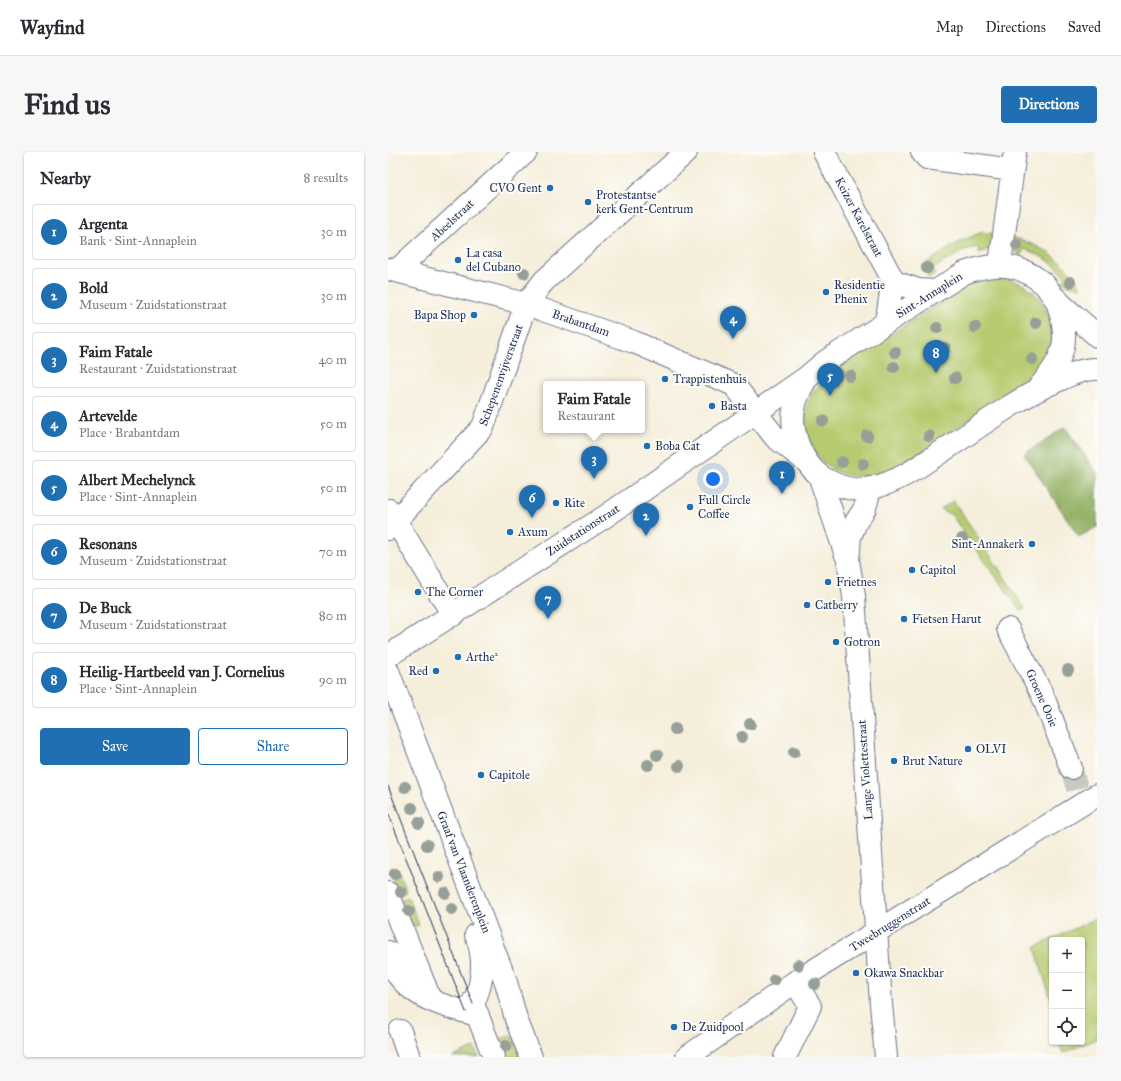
<!DOCTYPE html>
<meta charset="utf-8">
<style>
:root{--surface:#fff;--page:#f7f7f7;--text:#2b2b33;--muted:#7c7c81;--line:#e1e1e2;--accent:#1f6fb2}
body{margin:0;font-family:"IM FELL Great Primer",serif;background:var(--page);color:var(--text)}
.controls{position:absolute;right:12px;bottom:12px;display:grid;overflow:hidden;border-radius:4px;box-shadow:0 1px 3px #0004}
.controls button{width:36px;height:36px;display:grid;place-items:center;padding:0;border:0;border-bottom:1px solid var(--line);background:var(--surface);color:var(--text);font:20px sans-serif}
.you{position:absolute;left:325px;top:327px;width:14px;height:14px;margin:-10px;border:3px solid #fff;border-radius:50%;background:#1a73e8;box-shadow:0 0 0 6px #1a73e833}
.badge{display:grid;place-items:center;width:26px;height:26px;border-radius:50%;background:var(--accent);color:#fff;font-size:13px;font-weight:700}
.pin{position:absolute;translate:-50% -33px;filter:drop-shadow(0 1px 2px #0008)}
.pin::after{content:'';position:absolute;top:21px;width:14px;height:12px;background:inherit;clip-path:polygon(0 0,100% 0,50% 100%)}
.popup{position:absolute;left:155px;top:229px;width:102px;height:52px;box-sizing:border-box;display:grid;place-content:center;border-radius:4px;background:var(--surface);filter:drop-shadow(0 1px 3px #0005);font-size:13px;white-space:nowrap;color:var(--muted)}
.popup b{font-size:15px;color:var(--text)}
.popup::after{content:'';position:absolute;left:50%;top:100%;margin-left:-8px;border:8px solid transparent;border-top-color:var(--surface)}
.list{margin:0;padding:0;list-style:none}
h2{display:flex;justify-content:space-between;align-items:center;height:52px;margin:0;padding:0 16px;font-size:17px}
h2 small{font-size:13px;font-weight:400;color:var(--muted)}
.list li{display:grid;grid-template-columns:26px 1fr auto;gap:12px;align-items:center;box-sizing:border-box;height:56px;margin:0 8px 8px;padding:0 8px;border:1px solid var(--line);border-radius:4px}
.list b{display:block;font-size:15px;white-space:nowrap}
.list p{margin:0;font-size:13px;white-space:nowrap;color:var(--muted)}
.list em{font-size:13px;font-style:normal;color:var(--muted)}
.actions{display:flex;gap:8px;padding:12px 16px}
.actions a{flex:1;padding:9px 0;border:1px solid var(--accent);border-radius:4px;text-align:center;font-size:14px;color:var(--accent)}
.actions .main{background:var(--accent);color:#fff}
.icon{flex:none;width:22px;height:22px;fill:none;stroke:currentColor;stroke-width:2;stroke-linecap:round;stroke-linejoin:round}
.map{position:relative;flex:none;width:709px;height:905px;overflow:hidden;border-radius:4px}
header{display:flex;align-items:center;gap:24px;box-sizing:border-box;height:56px;padding:0 20px;background:var(--surface);border-bottom:1px solid var(--line)}
header strong{font-size:19px}
nav{display:flex;gap:22px;margin-inline-start:auto;font-size:14px}
.intro{display:flex;align-items:center;justify-content:space-between;box-sizing:border-box;height:96px;padding:0 24px}
h1{margin:0;font-size:28px}
.button{padding:10px 18px;border-radius:4px;background:var(--accent);color:#fff;font-size:14px;font-weight:700}
main{display:flex;gap:24px;padding:0 24px}
aside{flex:1;background:var(--surface);border-radius:4px;box-shadow:0 1px 3px #0004}
.map>svg:first-child{display:block}
.green{fill:#b6cb6f;stroke:#687d66}
.forest{fill:#90af62;stroke:#566f60}
.lines{fill:none;stroke-linecap:round;stroke-linejoin:round}
.minor-tunnel{stroke:#c9c8c1;stroke-width:22;stroke-dasharray:22 11;stroke-linecap:butt}
.minor-casing{stroke:#677289;stroke-width:24}
.minor{stroke:#fff;stroke-width:22}
.tram{stroke:#1b2f5e;stroke-width:1}
.tree{fill:#979f99}
.poi-dot{fill:#1f6fb2;stroke:#fdfcf7;stroke-width:1.5}
.labels{text-anchor:middle;stroke-width:4;stroke-linejoin:round;paint-order:stroke}
.poi-label{font-size:12px;fill:#1b2f5e;stroke:#fdfcf7;text-anchor:start}
.street-label{font-size:12px;fill:#1b2f5e;stroke:#fdfcf7}
</style>
<header>
<strong>Wayfind</strong>
<nav><a>Map</a><a>Directions</a><a>Saved</a></nav>
</header>
<div class="intro"><h1>Find us</h1><a class="button">Directions</a></div>
<main>
<aside>
<h2>Nearby<small>8 results</small></h2>
<ul class="list">
<li><span class="badge">1</span><div><b>Argenta</b><p>Bank · Sint-Annaplein</p></div><em>30 m</em></li>
<li><span class="badge">2</span><div><b>Bold</b><p>Museum · Zuidstationstraat</p></div><em>30 m</em></li>
<li><span class="badge">3</span><div><b>Faim Fatale</b><p>Restaurant · Zuidstationstraat</p></div><em>40 m</em></li>
<li><span class="badge">4</span><div><b>Artevelde</b><p>Place · Brabantdam</p></div><em>50 m</em></li>
<li><span class="badge">5</span><div><b>Albert Mechelynck</b><p>Place · Sint-Annaplein</p></div><em>50 m</em></li>
<li><span class="badge">6</span><div><b>Resonans</b><p>Museum · Zuidstationstraat</p></div><em>70 m</em></li>
<li><span class="badge">7</span><div><b>De Buck</b><p>Museum · Zuidstationstraat</p></div><em>80 m</em></li>
<li><span class="badge">8</span><div><b>Heilig-Hartbeeld van J. Cornelius</b><p>Place · Sint-Annaplein</p></div><em>90 m</em></li>
</ul>
<div class="actions"><a class="main">Save</a><a>Share</a></div>
</aside>
<div class="map">
<svg width="709" height="905" viewBox="0 0 709 905">
<rect width="100%" height="100%" fill="#fdfcf7"/>
<filter id="ink" filterUnits="userSpaceOnUse"><feTurbulence type="fractalNoise" baseFrequency=".025" numOctaves="2"/><feDisplacementMap in="SourceGraphic" scale="8" xChannelSelector="R" yChannelSelector="G"/><feConvolveMatrix kernelMatrix="1 2 1 2 8 2 1 2 1" color-interpolation-filters="sRGB"/></filter>
<filter id="wash" filterUnits="userSpaceOnUse"><feTurbulence type="fractalNoise" baseFrequency=".012" numOctaves="4" result="noise"/><feDisplacementMap in="SourceGraphic" scale="16" xChannelSelector="R" yChannelSelector="G"/><feGaussianBlur stdDeviation="0.9" result="paint"/><feColorMatrix in="noise" values="0 0 0 0 0 0 0 0 0 0 0 0 0 0 0 0 0 1.4 0 .05"/><feComposite in="paint" operator="in"/></filter>
<g filter="url(#wash)">
<rect width="100%" height="100%" fill="#f5eeda"/>
<path class="green" d="M594,80L608,82L604,96L591,101L590,95L576,98L545,117L547,123L541,126L534,114L571,90Z
M624,85C654,94 677,108 693,136L672,131L678,126C667,111 653,103 636,97L633,104C624,99 624,94 624,85Z
M612,125C620,127 630,129 637,134C661,149 672,182 657,208C642,234 602,253 577,270C541,293 486,344 443,316C432,309 424,297 420,285C412,255 423,238 445,219L581,132L595,127Z
M566,349L637,456L632,458L580,386L576,388L573,384L576,381L563,362L556,360L553,357Z
M9,716L18,739L11,742L2,718Z
M20,745L31,773L24,775L13,747Z
M709,766V887L675,901L670,890H694V788H664V852L647,795Z
M124,883L133,905H110L104,890Z
M86,896L91,905H64Z"/>
<path class="forest" d="M677,275L709,321V375L691,385L636,302Z"/>
</g>
<g filter="url(#ink)">
<g class="lines">
<path class="minor-tunnel" d="M683,616L694,652"/>
<defs>
<path id="minor" d="M436,0L506,130L530,138L546,139
M534,0L539,6L624,18
M612,112L627,0
M0,117L138,152L246,190L346,233L387,285L419,310
M8,119L138,0
M496,172C503,158 500,144 506,130
M419,226C407,245 401,264 408,286C413,303 422,318 437,327C451,335 467,340 483,336C508,331 529,316 550,302C589,277 627,247 669,229C681,223 696,216 709,217
M651,235C679,204 682,185 668,147
M431,323L458,403
M482,337L477,356L468,370L462,385L460,408L466,444L493,852L498,905
M1,358L65,463
M0,377L95,275L138,152L156,129L298,0
M620,477L654,542L683,616
M0,504L218,364L419,225L438,209L576,121C606,110 631,110 656,132C661,137 663,143 668,147C680,160 696,171 709,184
M0,519L118,830L128,867L143,905
M0,741L42,847
M0,800C3,806 5,814 8,820C25,847 61,856 90,863
M85,852L106,905
M78,860C96,840 98,807 88,783
M12,879L21,905
M299,905L407,830L709,643
M397,905L422,854L407,830"/>
</defs>
<use href="#minor" class="minor-casing"/>
<use href="#minor" class="minor"/>
<path class="tram" d="M0,634L85,852
M0,660L78,860"/>
</g>
<g class="tree">
<circle cx="629" cy="93" r="6"/>
<circle cx="539" cy="116" r="6"/>
<circle cx="136" cy="121" r="6"/>
<circle cx="682" cy="130" r="6"/>
<circle cx="648" cy="171" r="6"/>
<circle cx="587" cy="175" r="6"/>
<circle cx="549" cy="176" r="6"/>
<circle cx="557" cy="196" r="6"/>
<circle cx="507" cy="200" r="6"/>
<circle cx="644" cy="207" r="6"/>
<circle cx="506" cy="215" r="6"/>
<circle cx="450" cy="222" r="6"/>
<circle cx="462" cy="224" r="6"/>
<circle cx="567" cy="226" r="6"/>
<circle cx="435" cy="269" r="6"/>
<circle cx="479" cy="284" r="6"/>
<circle cx="541" cy="284" r="6"/>
<circle cx="454" cy="310" r="6"/>
<circle cx="475" cy="312" r="6"/>
<circle cx="574" cy="387" r="6"/>
<circle cx="680" cy="518" r="6"/>
<circle cx="362" cy="572" r="6"/>
<circle cx="287" cy="577" r="6"/>
<circle cx="354" cy="585" r="6"/>
<circle cx="406" cy="600" r="6"/>
<circle cx="269" cy="603" r="6"/>
<circle cx="260" cy="613" r="6"/>
<circle cx="291" cy="614" r="6"/>
<circle cx="17" cy="635" r="6"/>
<circle cx="24" cy="656" r="6"/>
<circle cx="31" cy="671" r="6"/>
<circle cx="39" cy="693" r="6"/>
<circle cx="7" cy="722" r="6"/>
<circle cx="51" cy="725" r="6"/>
<circle cx="13" cy="740" r="6"/>
<circle cx="57" cy="741" r="6"/>
<circle cx="64" cy="757" r="6"/>
<circle cx="21" cy="759" r="6"/>
<circle cx="410" cy="813" r="6"/>
<circle cx="386" cy="828" r="6"/>
<circle cx="427" cy="832" r="6"/>
<circle cx="118" cy="894" r="6"/>
</g>
</g>
<g class="poi-dot">
<circle cx="162" cy="36" r="4"/>
<circle cx="200" cy="50" r="4"/>
<circle cx="70" cy="108" r="4"/>
<circle cx="438" cy="140" r="4"/>
<circle cx="86" cy="163" r="4"/>
<circle cx="277" cy="227" r="4"/>
<circle cx="324" cy="254" r="4"/>
<circle cx="259" cy="294" r="4"/>
<circle cx="168" cy="351" r="4"/>
<circle cx="302" cy="355" r="4"/>
<circle cx="122" cy="380" r="4"/>
<circle cx="644" cy="392" r="4"/>
<circle cx="524" cy="418" r="4"/>
<circle cx="440" cy="430" r="4"/>
<circle cx="30" cy="440" r="4"/>
<circle cx="419" cy="453" r="4"/>
<circle cx="516" cy="467" r="4"/>
<circle cx="448" cy="490" r="4"/>
<circle cx="70" cy="505" r="4"/>
<circle cx="48" cy="519" r="4"/>
<circle cx="580" cy="597" r="4"/>
<circle cx="506" cy="609" r="4"/>
<circle cx="93" cy="623" r="4"/>
<circle cx="468" cy="821" r="4"/>
<circle cx="286" cy="875" r="4"/>
</g>
<g class="labels">
<g class="poi-label">
<text x="154" y="40" text-anchor="end">CVO Gent</text>
<text x="208" y="47">Protestantse<tspan x="208" dy="14">kerk Gent-Centrum</tspan></text>
<text x="78" y="105">La casa<tspan x="78" dy="14">del Cubano</tspan></text>
<text x="446" y="137">Residentie<tspan x="446" dy="14">Phenix</tspan></text>
<text x="78" y="167" text-anchor="end">Bapa Shop</text>
<text x="285" y="231">Trappistenhuis</text>
<text x="332" y="258">Basta</text>
<text x="267" y="298">Boba Cat</text>
<text x="310" y="352">Full Circle<tspan x="310" dy="14">Coffee</tspan></text>
<text x="176" y="355">Rite</text>
<text x="130" y="384">Axum</text>
<text x="636" y="396" text-anchor="end">Sint-Annakerk</text>
<text x="532" y="422">Capitol</text>
<text x="448" y="434">Frietnes</text>
<text x="38" y="444">The Corner</text>
<text x="427" y="457">Catberry</text>
<text x="524" y="471">Fietsen Harut</text>
<text x="456" y="494">Gotron</text>
<text x="78" y="509">Arthe²</text>
<text x="40" y="523" text-anchor="end">Red</text>
<text x="588" y="601">OLVI</text>
<text x="514" y="613">Brut Nature</text>
<text x="101" y="627">Capitole</text>
<text x="476" y="825">Okawa Snackbar</text>
<text x="294" y="879">De Zuidpool</text>
</g>
<g class="street-label">
<text transform="translate(471 65) rotate(62)" y="4">Keizer Karelstraat</text>
<text transform="translate(64 68) rotate(-43)" y="4">Abeelstraat</text>
<text transform="translate(541 143) rotate(-32)" y="4">Sint-Annaplein</text>
<text transform="translate(193 171) rotate(19)" y="4">Brabantdam</text>
<text transform="translate(113 223) rotate(-70)" y="4">Schepenenvijverstraat</text>
<text transform="translate(195 378) rotate(-33)" y="4">Zuidstationstraat</text>
<text transform="translate(654 546) rotate(66)" y="4">Groene Ooie</text>
<text transform="translate(477 618) rotate(-94)" y="4">Lange Violettestraat</text>
<text transform="translate(76 720) rotate(69)" y="4">Graaf van Vlaanderenplein</text>
<text transform="translate(502 772) rotate(-32)" y="4">Tweebruggenstraat</text>
</g>
</g>
</svg>
<div class="controls">
<button>+</button>
<button>−</button>
<button><svg class="icon" aria-label="locate" viewBox="0 0 24 24"><circle cx="12" cy="12" r="6"/><path d="M12 2v4M12 18v4M2 12h4M18 12h4"/></svg></button>
</div>
<div class="you"></div>
<div class="pin badge" style="left:394px;top:342px">1</div>
<div class="pin badge" style="left:258px;top:384px">2</div>
<div class="pin badge" style="left:206px;top:327px">3</div>
<div class="popup"><b>Faim Fatale</b>Restaurant</div>
<div class="pin badge" style="left:345px;top:187px">4</div>
<div class="pin badge" style="left:442px;top:244px">5</div>
<div class="pin badge" style="left:144px;top:366px">6</div>
<div class="pin badge" style="left:160px;top:467px">7</div>
<div class="pin badge" style="left:548px;top:221px">8</div>
</div>
</main>
